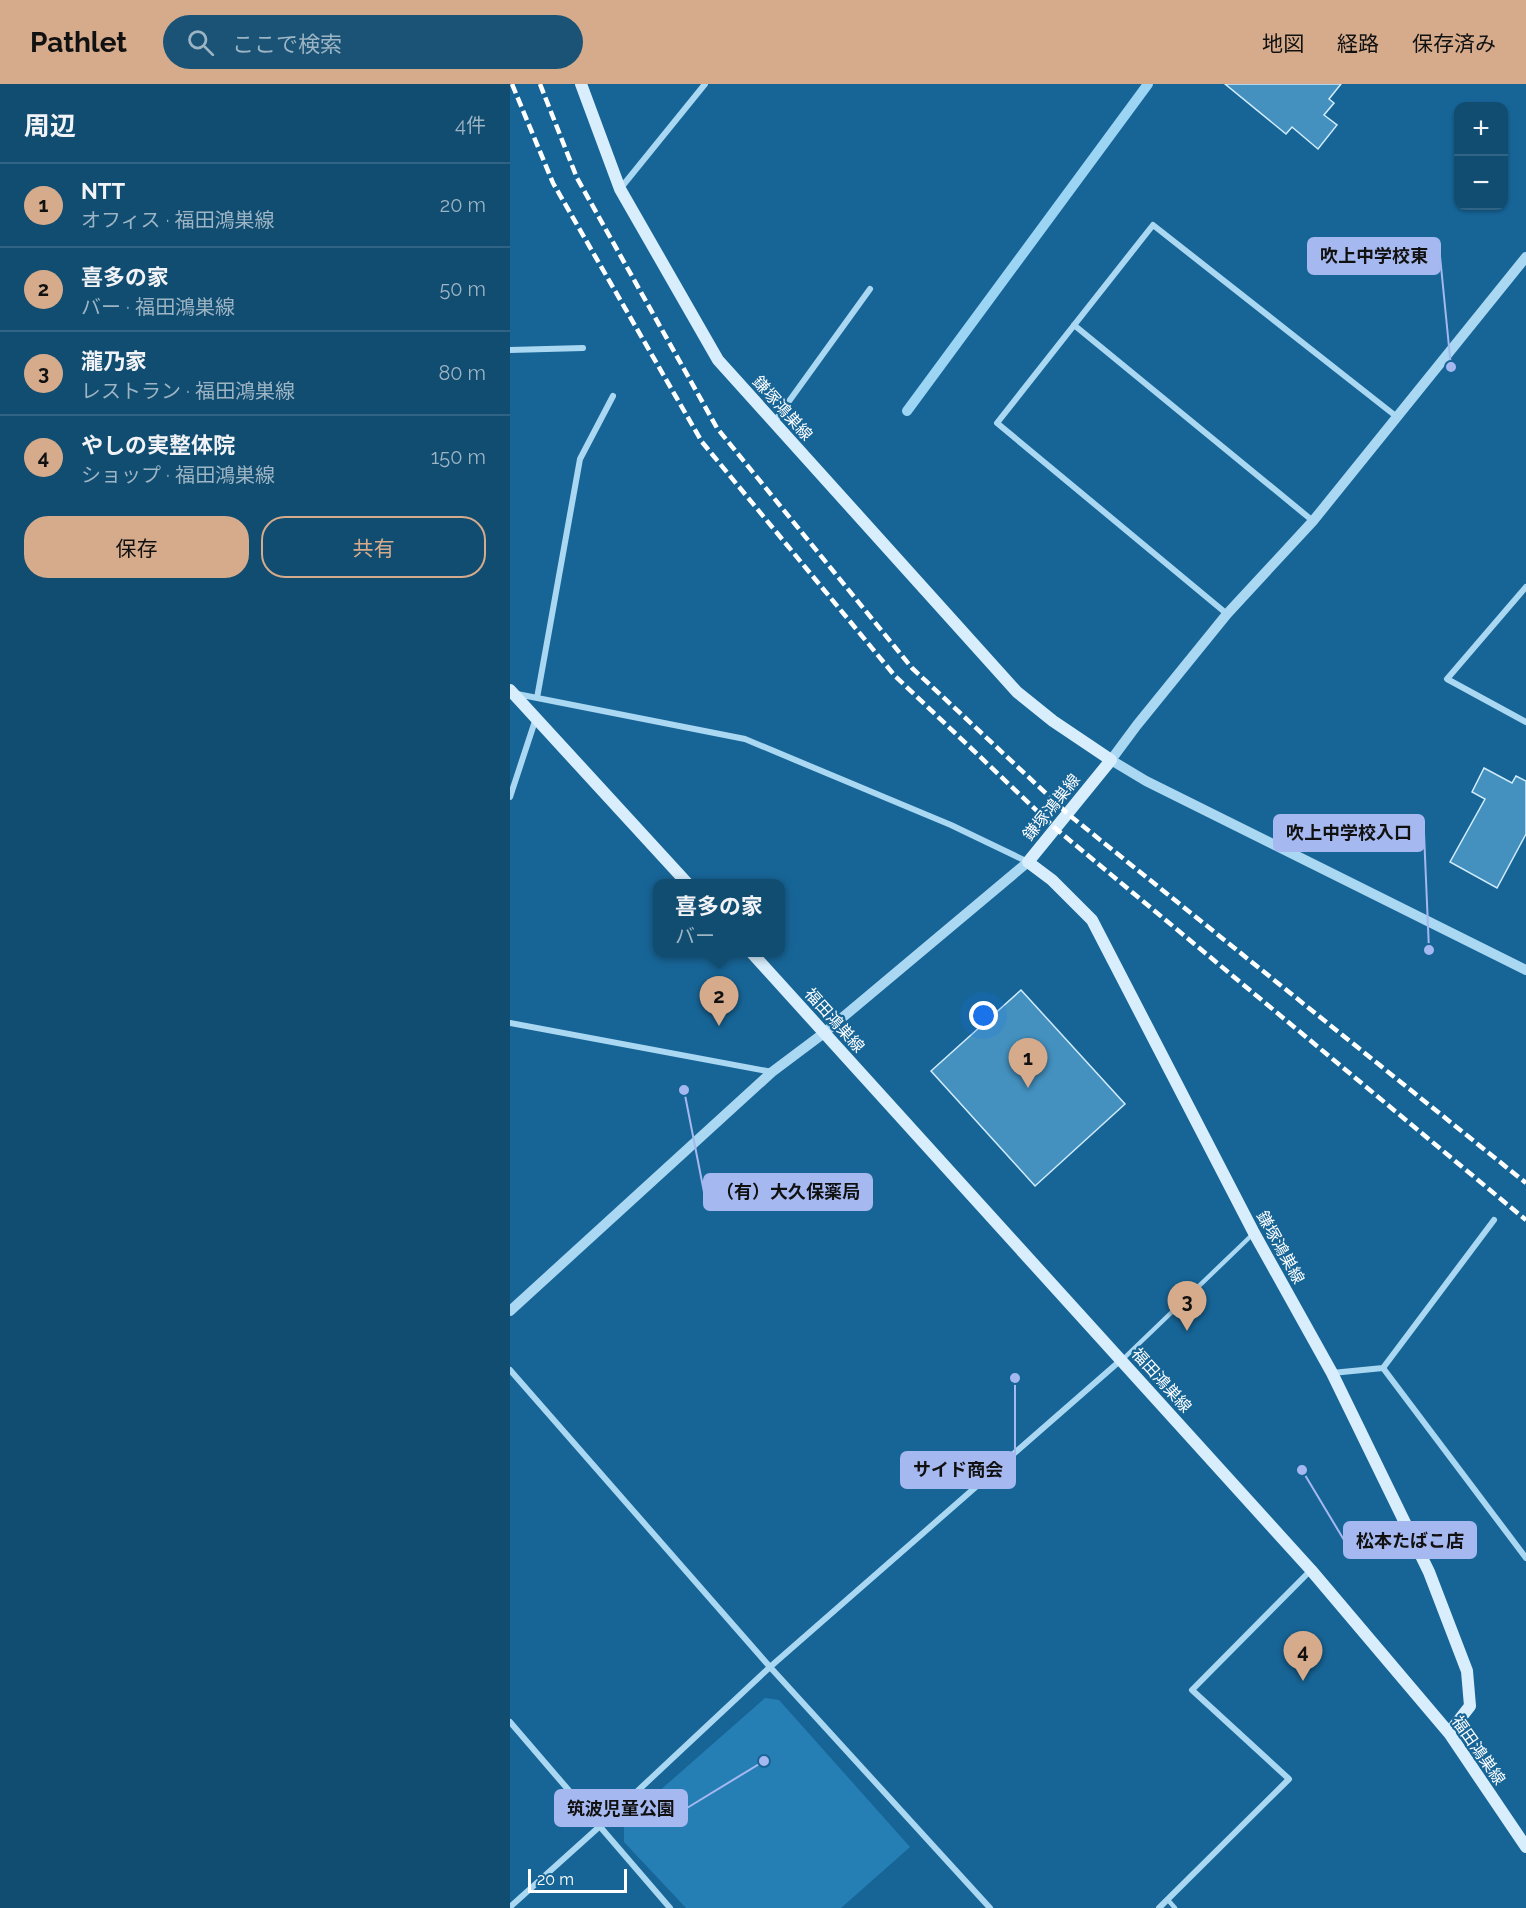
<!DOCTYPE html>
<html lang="ja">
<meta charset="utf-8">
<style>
:root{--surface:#114c71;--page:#1a5376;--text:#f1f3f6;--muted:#9cb4c3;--line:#306384;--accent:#d6ab8b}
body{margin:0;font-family:Raleway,"Noto Sans JP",sans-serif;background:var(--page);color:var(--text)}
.controls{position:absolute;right:18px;top:18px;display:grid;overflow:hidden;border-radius:12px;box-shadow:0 2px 4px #0004}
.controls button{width:54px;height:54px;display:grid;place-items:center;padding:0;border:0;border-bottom:2px solid var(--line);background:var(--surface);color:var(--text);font:30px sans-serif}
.scale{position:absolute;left:18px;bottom:15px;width:99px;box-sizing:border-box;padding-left:6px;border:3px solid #fff;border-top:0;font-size:16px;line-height:21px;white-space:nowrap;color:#fff;-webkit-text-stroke:4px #176597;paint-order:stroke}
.you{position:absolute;left:474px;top:932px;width:21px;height:21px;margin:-15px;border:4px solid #fff;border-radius:50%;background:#1a73e8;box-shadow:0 0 0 9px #1a73e833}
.badge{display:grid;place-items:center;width:39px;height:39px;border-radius:50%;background:var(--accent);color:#111;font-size:20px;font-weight:700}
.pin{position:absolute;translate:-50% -50px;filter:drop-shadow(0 2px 3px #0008)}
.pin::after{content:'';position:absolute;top:32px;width:21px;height:18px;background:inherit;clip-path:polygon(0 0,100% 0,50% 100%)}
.popup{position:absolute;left:143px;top:795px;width:132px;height:78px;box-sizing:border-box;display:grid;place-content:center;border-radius:12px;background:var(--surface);filter:drop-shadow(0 2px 4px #0005);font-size:20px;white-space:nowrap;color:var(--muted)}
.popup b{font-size:22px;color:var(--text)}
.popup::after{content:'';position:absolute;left:50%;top:100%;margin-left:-12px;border:12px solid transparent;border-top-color:var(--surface)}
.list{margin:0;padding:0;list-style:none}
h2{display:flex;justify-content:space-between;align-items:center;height:78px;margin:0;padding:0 24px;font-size:26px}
h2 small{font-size:20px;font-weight:400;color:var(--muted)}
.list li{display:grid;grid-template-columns:39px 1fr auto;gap:18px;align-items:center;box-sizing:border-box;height:84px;padding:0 24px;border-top:2px solid var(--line)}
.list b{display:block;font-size:22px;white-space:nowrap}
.list p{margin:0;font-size:20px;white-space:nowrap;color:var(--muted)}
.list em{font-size:20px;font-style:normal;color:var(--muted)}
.actions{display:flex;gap:12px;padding:18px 24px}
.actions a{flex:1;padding:14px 0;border:2px solid var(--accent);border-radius:24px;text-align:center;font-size:21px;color:var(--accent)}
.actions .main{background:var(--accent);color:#111}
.icon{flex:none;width:33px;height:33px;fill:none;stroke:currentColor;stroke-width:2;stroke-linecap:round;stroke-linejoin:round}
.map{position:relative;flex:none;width:1016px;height:1824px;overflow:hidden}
header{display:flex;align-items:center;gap:36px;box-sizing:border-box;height:84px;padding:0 30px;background:var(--accent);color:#111}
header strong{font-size:28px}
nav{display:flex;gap:33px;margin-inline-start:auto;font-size:21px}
.search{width:420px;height:54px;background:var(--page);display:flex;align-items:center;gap:15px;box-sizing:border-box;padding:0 21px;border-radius:33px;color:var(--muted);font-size:22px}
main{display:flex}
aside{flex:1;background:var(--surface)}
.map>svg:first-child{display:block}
.green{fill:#267fb4}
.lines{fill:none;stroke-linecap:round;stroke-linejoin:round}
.stream{stroke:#9cd4f4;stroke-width:10}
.building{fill:#4491c0;stroke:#d1ecfc;stroke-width:1.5}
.service{stroke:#aad7f1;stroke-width:4.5}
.minor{stroke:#aad7f1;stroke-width:6}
.tertiary{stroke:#aad7f1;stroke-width:10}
.secondary{stroke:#d8eefc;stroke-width:12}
.rail{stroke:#fff;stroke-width:4.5;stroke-dasharray:10 4.5;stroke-linecap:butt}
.labels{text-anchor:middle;stroke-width:4.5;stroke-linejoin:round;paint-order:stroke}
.street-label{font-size:16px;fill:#fff;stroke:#176597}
.leader{fill:none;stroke:#a5b8ef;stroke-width:2}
.callout-dot{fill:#a5b8ef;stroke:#176597;stroke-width:2}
.callout{fill:#a5b8ef;stroke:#a5b8ef;stroke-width:2}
.callout-label{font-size:18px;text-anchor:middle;font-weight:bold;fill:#111}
</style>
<header>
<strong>Pathlet</strong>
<div class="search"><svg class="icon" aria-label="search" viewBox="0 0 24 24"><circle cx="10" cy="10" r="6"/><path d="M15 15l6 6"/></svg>ここで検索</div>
<nav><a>地図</a><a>経路</a><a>保存済み</a></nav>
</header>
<main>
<aside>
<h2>周辺<small>4件</small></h2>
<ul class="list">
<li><span class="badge">1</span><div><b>NTT</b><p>オフィス · 福田鴻巣線</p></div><em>20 m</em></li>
<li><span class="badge">2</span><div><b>喜多の家</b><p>バー · 福田鴻巣線</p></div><em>50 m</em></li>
<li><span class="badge">3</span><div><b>瀧乃家</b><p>レストラン · 福田鴻巣線</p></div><em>80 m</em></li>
<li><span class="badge">4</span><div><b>やしの実整体院</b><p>ショップ · 福田鴻巣線</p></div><em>150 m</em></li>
</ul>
<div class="actions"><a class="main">保存</a><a>共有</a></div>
</aside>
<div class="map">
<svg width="1016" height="1824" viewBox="0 0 1016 1824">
<rect width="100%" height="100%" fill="#176597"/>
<path class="green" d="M255,1614L269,1616L400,1763L331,1824H176L114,1758V1738Z"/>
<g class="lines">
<path class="stream" d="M397,327L638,0"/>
</g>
<path class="building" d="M715,0H831L819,15L824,19L814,31L827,41L808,65L782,43L776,50Z
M974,684L1002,699L1006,692L1016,697V750L987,804L940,778L975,715L962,708Z
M511,906L615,1020L525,1102L421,987Z"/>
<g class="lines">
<path class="service" d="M612,1276L742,1151
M658,1816L665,1824"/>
<path class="minor" d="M110,105L195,0
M564,241L803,437
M0,266L73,264
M264,338L360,205
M1016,503L937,595L1016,638
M717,530L487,339L643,141L887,333
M7,610L235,655L441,741L518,778
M27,614L70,375L103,312
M0,713L26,634
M0,939L262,988
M873,1284L984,1136
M0,1286L260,1583L480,1824
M822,1289L873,1284L1016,1474
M0,1638L160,1824
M0,1823L89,1743L260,1583L611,1276
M649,1824L779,1695L682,1606L801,1486"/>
<path class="tertiary" d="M1016,173L803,437L717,530L627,641L601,676L636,697L1016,886
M0,1227L262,988L314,949L518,778"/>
<path class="secondary" d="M71,0L110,105L208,276L507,608L543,637L601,676L518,778L542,796L582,836L744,1149L822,1289L919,1488L957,1587L960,1622L939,1649
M0,606L178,800
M241,868L801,1486L939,1649L1016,1763"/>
<path class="rail" d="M2,0L43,99L192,358L385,592L545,744L1016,1136
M30,0L67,94L207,344L402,584L558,730L1016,1099"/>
</g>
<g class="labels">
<g class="street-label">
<text transform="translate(273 324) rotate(48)" y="6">鎌塚鴻巣線</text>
<text transform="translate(541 723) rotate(-51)" y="6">鎌塚鴻巣線</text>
<text transform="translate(325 936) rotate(48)" y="6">福田鴻巣線</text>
<text transform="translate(771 1163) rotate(61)" y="6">鎌塚鴻巣線</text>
<text transform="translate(652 1296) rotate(48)" y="6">福田鴻巣線</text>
<text transform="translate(969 1666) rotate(55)" y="6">福田鴻巣線</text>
</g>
</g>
<path class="leader" d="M941 283L930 172M919 866L914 749M174 1006L194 1108M505 1294L505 1386M792 1386L834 1456M254 1677L177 1724"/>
<g class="callout-dot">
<circle cx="941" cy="283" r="6"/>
<circle cx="919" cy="866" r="6"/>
<circle cx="174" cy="1006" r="6"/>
<circle cx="505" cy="1294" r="6"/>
<circle cx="792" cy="1386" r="6"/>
<circle cx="254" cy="1677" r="6"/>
</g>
<g class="callout">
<rect x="798" y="154" width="132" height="36" rx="6"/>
<rect x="764" y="731" width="150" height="36" rx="6"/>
<rect x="194" y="1090" width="168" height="36" rx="6"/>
<rect x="391" y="1368" width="114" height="36" rx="6"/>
<rect x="834" y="1438" width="132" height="36" rx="6"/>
<rect x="45" y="1706" width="132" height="36" rx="6"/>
</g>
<g class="callout-label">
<text x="864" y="178">吹上中学校東</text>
<text x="839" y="755">吹上中学校入口</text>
<text x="278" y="1114">（有）大久保薬局</text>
<text x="448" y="1392">サイド商会</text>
<text x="900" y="1463">松本たばこ店</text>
<text x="111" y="1731">筑波児童公園</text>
</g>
</svg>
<div class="controls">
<button>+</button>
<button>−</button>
</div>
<div class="scale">20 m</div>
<div class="you"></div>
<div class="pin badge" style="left:518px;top:1004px">1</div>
<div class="pin badge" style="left:209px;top:942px">2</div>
<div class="popup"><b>喜多の家</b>バー</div>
<div class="pin badge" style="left:677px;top:1247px">3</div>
<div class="pin badge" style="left:793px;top:1597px">4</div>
</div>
</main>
